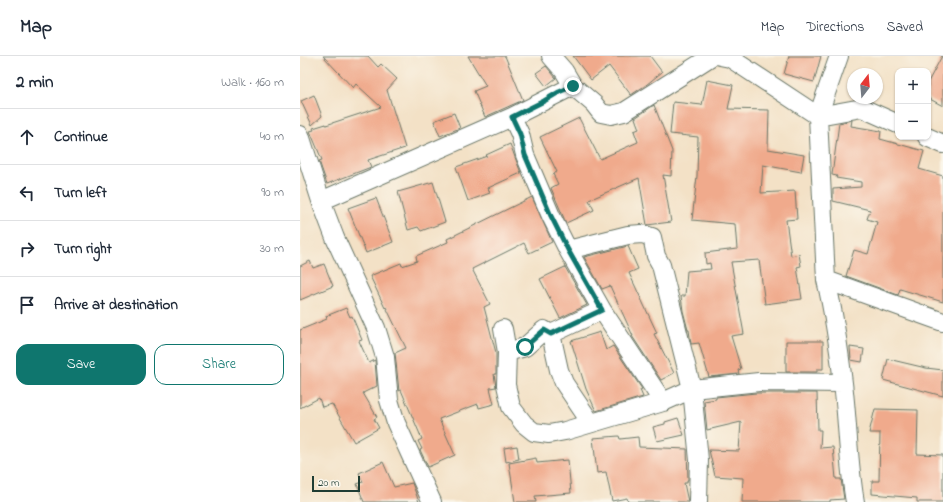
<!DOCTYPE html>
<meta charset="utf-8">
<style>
:root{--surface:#fff;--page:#f2f2f3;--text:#1f2937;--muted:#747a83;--line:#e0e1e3;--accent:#0f766e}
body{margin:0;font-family:"Indie Flower",sans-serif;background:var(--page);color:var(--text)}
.controls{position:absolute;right:12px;top:12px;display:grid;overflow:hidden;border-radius:8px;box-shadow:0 1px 3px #0004}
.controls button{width:36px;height:36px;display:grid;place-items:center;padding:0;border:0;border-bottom:1px solid var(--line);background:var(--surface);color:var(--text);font:20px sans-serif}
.compass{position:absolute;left:547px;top:12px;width:36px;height:36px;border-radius:50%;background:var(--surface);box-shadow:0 1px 3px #0004;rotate:16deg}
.scale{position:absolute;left:12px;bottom:10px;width:48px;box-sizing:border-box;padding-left:4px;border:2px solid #1f3d34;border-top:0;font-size:11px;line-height:14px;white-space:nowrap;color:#1f3d34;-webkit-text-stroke:3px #fbf7ec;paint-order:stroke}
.stop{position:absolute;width:12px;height:12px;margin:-9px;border:3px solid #0f766e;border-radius:50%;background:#fff}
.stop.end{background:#0f766e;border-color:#fff;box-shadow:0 1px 4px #0008}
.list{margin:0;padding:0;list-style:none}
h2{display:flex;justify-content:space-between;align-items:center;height:52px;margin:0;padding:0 16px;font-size:17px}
h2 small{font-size:13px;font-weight:400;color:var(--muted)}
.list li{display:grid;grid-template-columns:26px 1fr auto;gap:12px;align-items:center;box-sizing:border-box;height:56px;padding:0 16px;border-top:1px solid var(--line)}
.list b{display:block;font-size:15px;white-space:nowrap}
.list em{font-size:13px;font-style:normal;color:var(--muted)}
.actions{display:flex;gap:8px;padding:12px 16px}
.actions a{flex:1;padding:9px 0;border:1px solid var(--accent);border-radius:12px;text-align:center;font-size:14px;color:var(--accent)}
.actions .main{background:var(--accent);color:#fff}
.icon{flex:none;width:22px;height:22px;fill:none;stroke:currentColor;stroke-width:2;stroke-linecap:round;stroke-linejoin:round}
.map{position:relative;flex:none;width:643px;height:446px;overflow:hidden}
header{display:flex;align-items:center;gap:24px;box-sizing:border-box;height:56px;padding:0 20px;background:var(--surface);border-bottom:1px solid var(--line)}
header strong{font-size:19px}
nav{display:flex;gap:22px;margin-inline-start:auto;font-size:14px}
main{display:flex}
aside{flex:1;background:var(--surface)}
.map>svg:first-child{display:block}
.building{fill:#f0aa8c}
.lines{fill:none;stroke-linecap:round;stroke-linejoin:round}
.minor-casing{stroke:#697667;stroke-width:20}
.minor{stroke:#fff;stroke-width:18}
.route{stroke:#0f766e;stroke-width:5}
</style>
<header>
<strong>Map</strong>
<nav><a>Map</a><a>Directions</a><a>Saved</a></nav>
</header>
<main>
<aside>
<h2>2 min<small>Walk · 160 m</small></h2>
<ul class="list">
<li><svg class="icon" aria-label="ahead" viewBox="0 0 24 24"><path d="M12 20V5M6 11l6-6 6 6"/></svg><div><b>Continue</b></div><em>40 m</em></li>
<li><svg class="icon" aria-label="left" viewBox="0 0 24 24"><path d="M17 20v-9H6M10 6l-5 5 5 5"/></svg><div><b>Turn left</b></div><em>90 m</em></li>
<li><svg class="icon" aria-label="right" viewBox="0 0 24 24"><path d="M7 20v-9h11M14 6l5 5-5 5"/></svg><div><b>Turn right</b></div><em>30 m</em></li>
<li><svg class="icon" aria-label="arrive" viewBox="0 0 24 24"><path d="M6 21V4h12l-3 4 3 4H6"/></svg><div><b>Arrive at destination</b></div></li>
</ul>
<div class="actions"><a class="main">Save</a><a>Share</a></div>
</aside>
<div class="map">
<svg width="643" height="446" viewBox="0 0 643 446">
<rect width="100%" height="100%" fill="#fbf7ec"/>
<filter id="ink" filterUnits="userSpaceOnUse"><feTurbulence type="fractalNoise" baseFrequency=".025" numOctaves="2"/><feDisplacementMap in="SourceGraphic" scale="8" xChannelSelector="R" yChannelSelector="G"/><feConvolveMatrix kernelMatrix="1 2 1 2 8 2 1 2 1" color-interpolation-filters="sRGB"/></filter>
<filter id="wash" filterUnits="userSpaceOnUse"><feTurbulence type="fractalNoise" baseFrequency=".012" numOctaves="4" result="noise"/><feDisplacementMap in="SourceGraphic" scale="16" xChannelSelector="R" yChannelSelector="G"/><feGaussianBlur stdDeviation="0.9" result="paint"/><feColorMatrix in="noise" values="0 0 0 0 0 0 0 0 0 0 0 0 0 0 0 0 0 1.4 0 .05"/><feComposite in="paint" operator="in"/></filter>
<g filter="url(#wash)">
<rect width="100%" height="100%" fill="#f3e1c6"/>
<g id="blocks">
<path class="building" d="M23,0H68L78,11L81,8L97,23L87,34L105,92L68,104L71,111L27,128L19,105L22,104L10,75L14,74L13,72L26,68V69L81,51L56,28L53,32Z
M168,0H205L223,44L185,61L174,35L186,30Z
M273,0H350L362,16L346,29L331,39L309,10L291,24Z
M489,0H521L514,26L484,18Z
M642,0H643V50L628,42V26Z
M246,10L256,22L246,30L236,17Z
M407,24L433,29L428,53L469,54L468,93L504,99L501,116L463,109L461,137L495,135L497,163L486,164L491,200L499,198L501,210L497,211L502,243L465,248L459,204L431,206L444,278L431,280L441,313L438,314L439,318L409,321L399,287L391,288L389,274H388L383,255L381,240H385L387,215L411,213L410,207L406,208L405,197L437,193L435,168L392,164L397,120L398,81L370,78L373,46L402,49Z
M14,39L22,60L12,69L1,45Z
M354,49L372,95L371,120L363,119L371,166L347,169L339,122L289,144L294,154L266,167L251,132L258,128L253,118L257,116L240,81L279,62L300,103L338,86L334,75L339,73L335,62Z
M154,57L160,72L140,80L134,65Z
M552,64L551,70L581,75L580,83L624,95L619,113L643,120V246L600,233L598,239L546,220L554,194L568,198L577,166L567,163L570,154L533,145V133L561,131V126L536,122L537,120L532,119L539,67Z
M210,88L221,117L188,132L190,137L168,145L156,111L187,100L186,99Z
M133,126L145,166L121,175L118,171L108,174L98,136Z
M232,141L252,186L229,197L224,187L172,213L190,248L184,251L196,297V318H194L196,331L190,332L194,348L179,352L178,348L139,363L155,399L128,411L120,394L122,393L118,385L122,383L101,334L99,335L95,297L106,292L86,251L85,252L70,220L101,207L102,210L117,205L116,200L148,186L147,183Z
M76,142L93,186L66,197L48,152Z
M328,190L338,213L329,217L357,277L354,278L374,317L361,324L332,280H333L310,230L302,233L284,201Z
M10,205L13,212L24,208L33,230L0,244V210Z
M265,211L287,249L260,262L240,223Z
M46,252L50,261L52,260L62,284L59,285L69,307L75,304L77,330L63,337L77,361L74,363L79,372L54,386L32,348L22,351L19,342L0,352V274L27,263L26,260Z
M300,276L306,294L313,290L342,333L340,334L343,341L296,355L286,333L271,285Z
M486,285H523V313H517V316H486Z
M550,291L564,293L562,306L551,304Z
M588,303L626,312L643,314V340L583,324Z
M456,337H517L518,374H521L520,392L533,391L536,423H541L544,443L530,444V446H442L443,422L415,420L409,394L439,395L441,366L407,374L404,345L416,343V341Z
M575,353L618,354L617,398L643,399V446H617V442L572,438V425H579L580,377H569Z
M378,362L384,379L357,385L353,371L365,368V366Z
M319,380L320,383L338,381L339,391L387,393L388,424H387V427H384L388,446H328L327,442L312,445L306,416L297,417L293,382Z
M217,390L219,403L206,406L204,392Z
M236,402L237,407L268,404L271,437L235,440L236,446H215L209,407Z
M83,406L94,431L112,427L119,446H64L57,428L63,426L59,417Z"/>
</g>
</g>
<g filter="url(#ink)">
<use href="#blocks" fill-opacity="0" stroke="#697667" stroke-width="1"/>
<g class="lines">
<defs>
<path id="minor" d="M251,0L264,15L273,30L212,61L220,78L225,99L251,160L268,194L302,254L363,346
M420,0L430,2L518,60L562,52L598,68
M539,0L518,60L526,224C534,258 539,293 543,327C548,367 548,407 555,446
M273,30L294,48L301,57L311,59L324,56L412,0
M0,79L21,145L35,182L76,272L85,301L89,344L96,367L132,446
M627,81L643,88
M21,145L212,61
M268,194L328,179L342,178L352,181L356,200L361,209L392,333L399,404L398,446
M526,224L643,266
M203,273L207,296L206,329L211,351L224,368L234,376L249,378L265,375L363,346L392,333L459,326L543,327
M251,278L259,314L264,327L291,367
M207,296L225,291L244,274L251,278L302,254"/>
</defs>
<use href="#minor" class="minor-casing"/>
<use href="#minor" class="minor"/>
</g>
</g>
<g class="lines" filter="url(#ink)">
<path class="route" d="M225,291L244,274L251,278L302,254L268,194L251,160L225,99L220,78L212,61L244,45L259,36L273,30"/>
</g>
</svg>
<div class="controls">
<button>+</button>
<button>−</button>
</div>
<svg class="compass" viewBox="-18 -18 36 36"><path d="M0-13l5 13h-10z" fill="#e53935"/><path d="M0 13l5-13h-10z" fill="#747a83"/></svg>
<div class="scale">20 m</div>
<div class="stop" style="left:225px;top:291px"></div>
<div class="stop end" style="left:273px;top:30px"></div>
</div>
</main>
